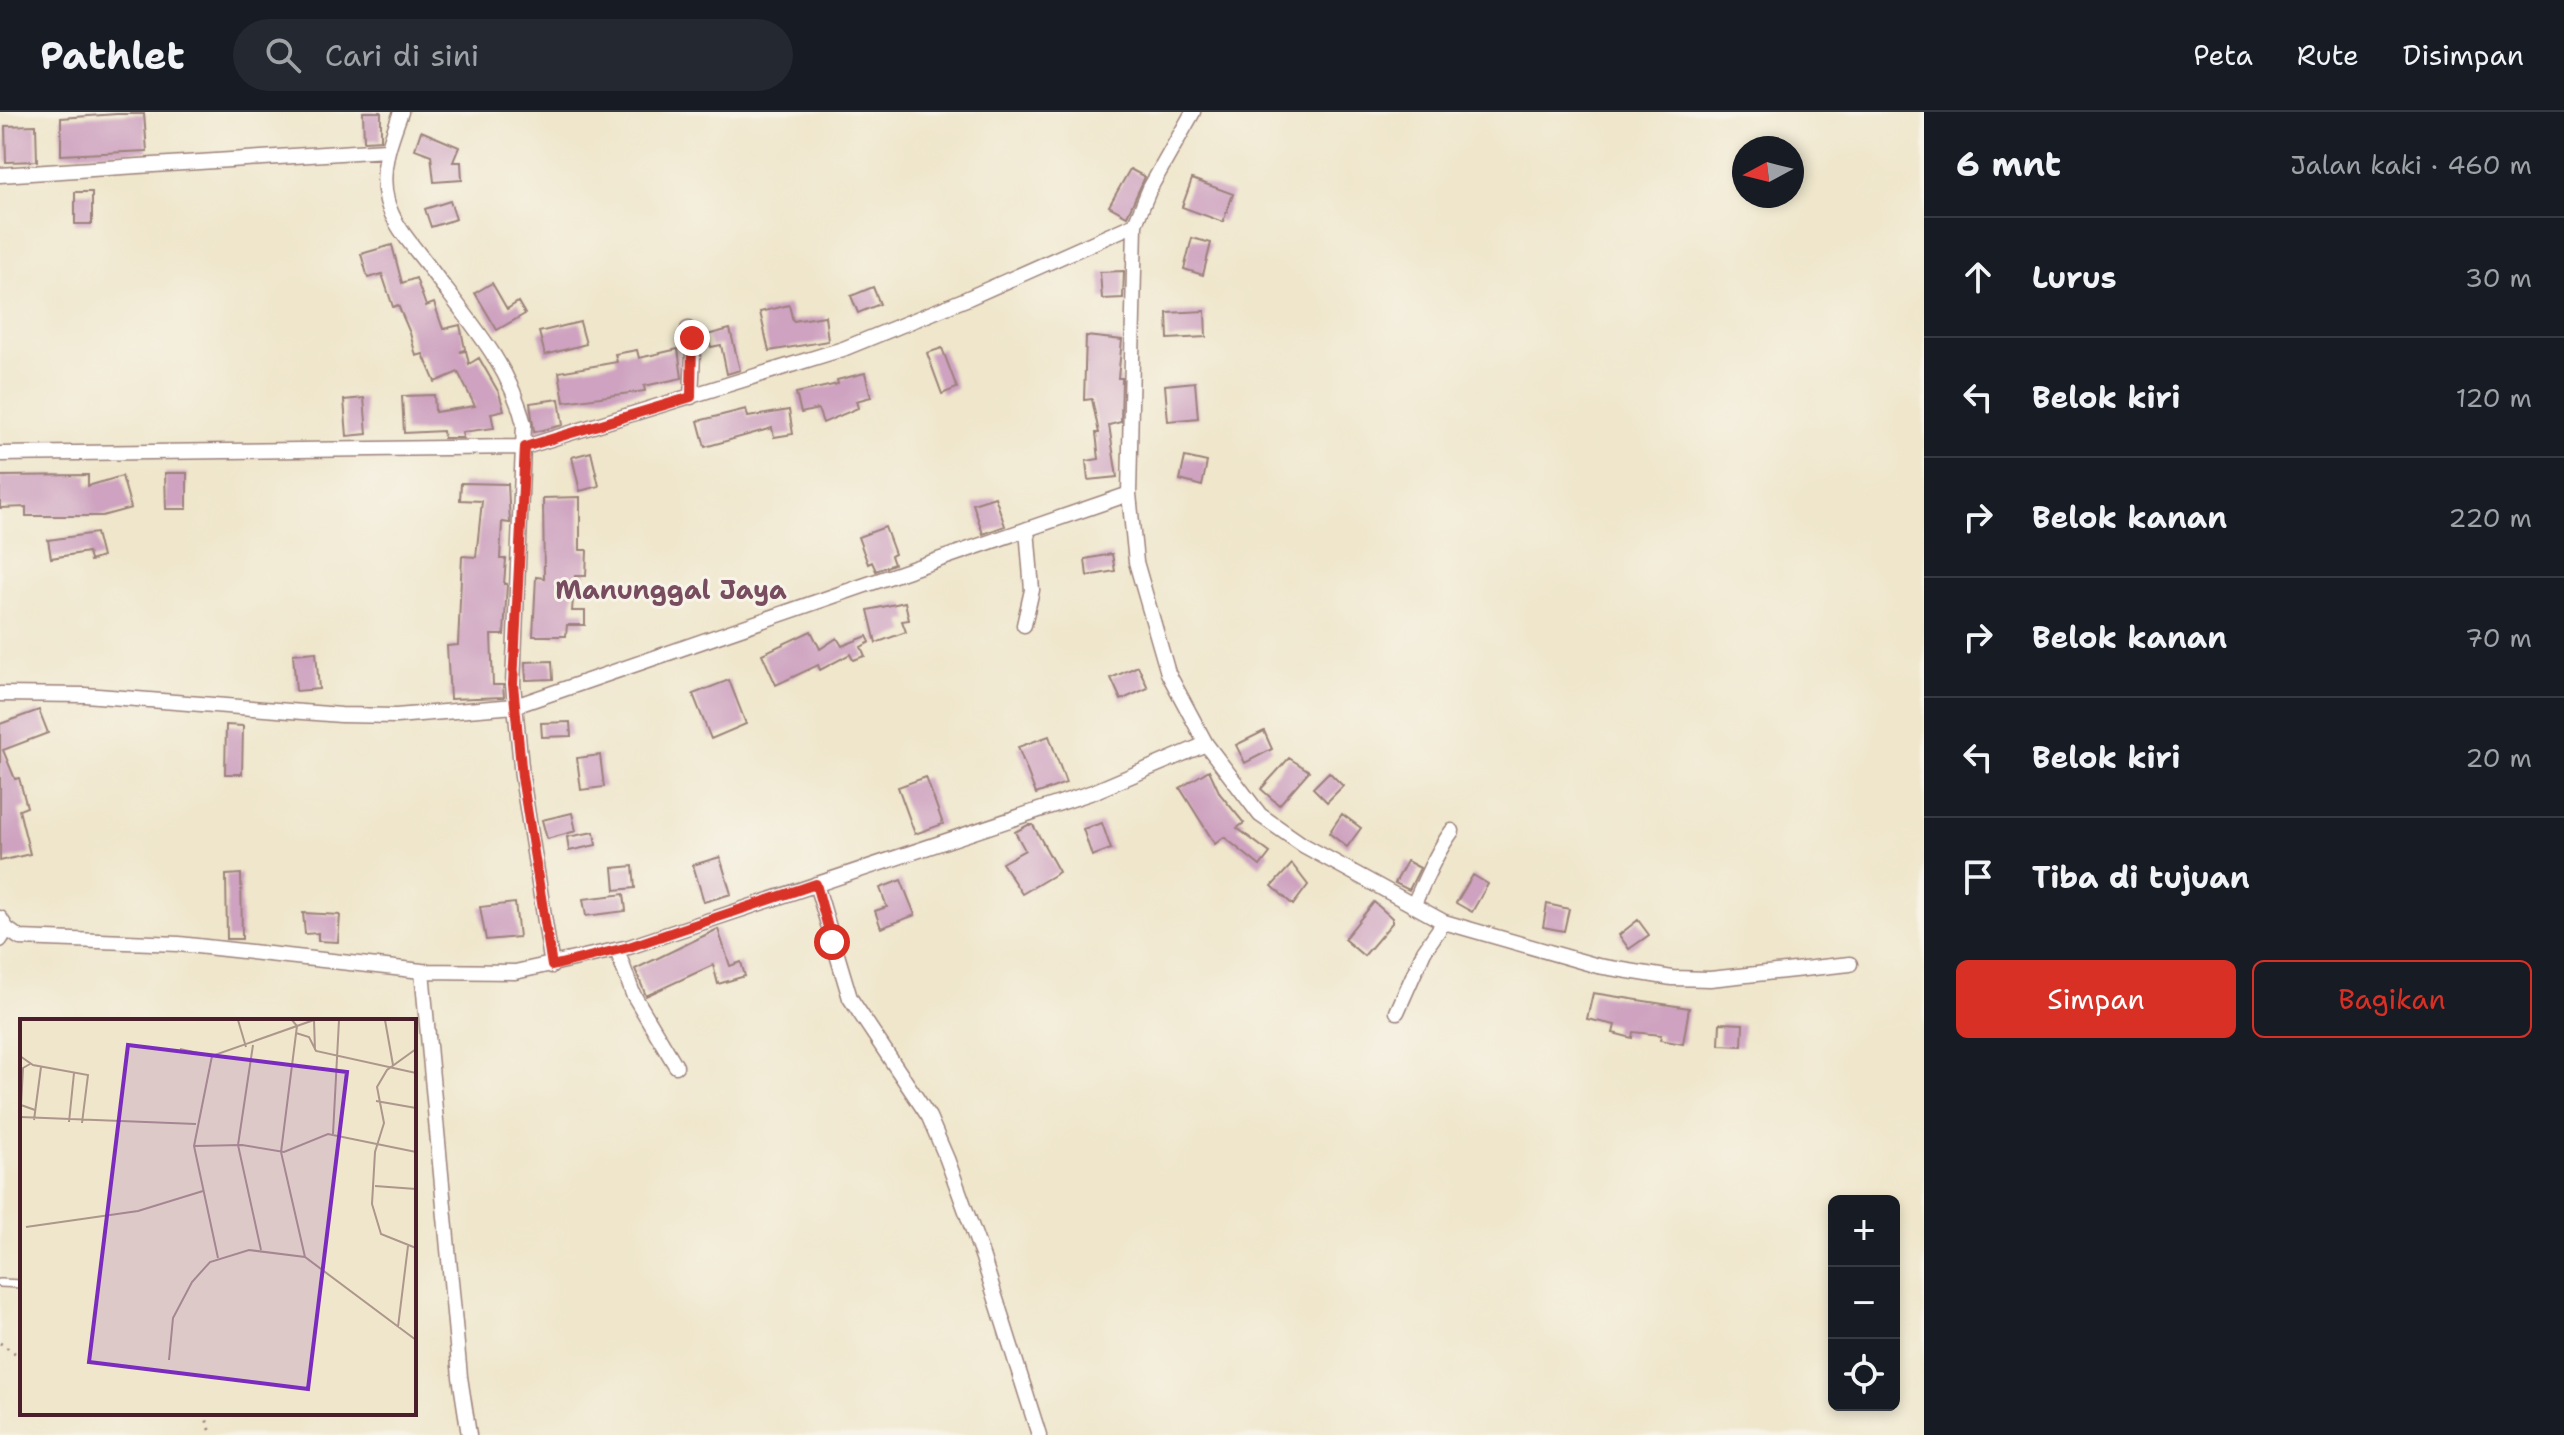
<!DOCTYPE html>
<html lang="id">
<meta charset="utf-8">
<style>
:root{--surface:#171b24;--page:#242831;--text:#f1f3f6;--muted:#9ea1a6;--line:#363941;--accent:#d93025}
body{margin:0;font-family:"Shantell Sans",sans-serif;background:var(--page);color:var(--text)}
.controls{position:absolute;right:24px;bottom:24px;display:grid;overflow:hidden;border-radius:12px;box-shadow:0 4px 12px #0003}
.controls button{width:72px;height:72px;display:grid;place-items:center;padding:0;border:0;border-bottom:2px solid var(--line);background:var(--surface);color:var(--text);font:40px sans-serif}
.compass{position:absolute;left:1732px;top:24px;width:72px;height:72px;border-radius:50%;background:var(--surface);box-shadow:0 4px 12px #0003;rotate:263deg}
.stop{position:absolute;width:24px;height:24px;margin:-18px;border:6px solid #d93025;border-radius:50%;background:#fff}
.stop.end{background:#d93025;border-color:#fff;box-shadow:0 2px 8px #0008}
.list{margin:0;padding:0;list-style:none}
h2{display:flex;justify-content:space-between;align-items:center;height:104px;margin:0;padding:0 32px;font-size:34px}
h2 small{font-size:26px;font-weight:400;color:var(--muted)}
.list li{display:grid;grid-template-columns:52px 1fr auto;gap:24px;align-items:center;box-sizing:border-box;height:120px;padding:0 32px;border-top:2px solid var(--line)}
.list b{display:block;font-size:30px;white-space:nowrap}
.list em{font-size:26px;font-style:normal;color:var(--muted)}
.actions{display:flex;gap:16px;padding:24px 32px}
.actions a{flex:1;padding:18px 0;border:2px solid var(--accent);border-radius:12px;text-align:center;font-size:28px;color:var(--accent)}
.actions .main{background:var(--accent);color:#fff}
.icon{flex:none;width:44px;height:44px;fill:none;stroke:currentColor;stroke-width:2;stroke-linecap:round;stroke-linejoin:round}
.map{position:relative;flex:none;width:1924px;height:1323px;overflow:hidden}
header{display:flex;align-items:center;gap:48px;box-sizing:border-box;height:112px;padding:0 40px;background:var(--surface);border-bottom:2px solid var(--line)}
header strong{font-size:38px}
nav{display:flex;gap:44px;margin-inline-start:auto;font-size:28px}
.search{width:560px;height:72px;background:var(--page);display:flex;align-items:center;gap:20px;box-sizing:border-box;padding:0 28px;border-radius:44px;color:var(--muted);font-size:30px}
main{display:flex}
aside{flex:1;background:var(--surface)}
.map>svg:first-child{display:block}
.building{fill:#cea2c0}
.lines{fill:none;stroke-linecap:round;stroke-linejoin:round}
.service-casing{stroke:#9c827b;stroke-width:10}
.minor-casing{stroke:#9c827b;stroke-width:17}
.path{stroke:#9c827b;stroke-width:3;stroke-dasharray:2 6;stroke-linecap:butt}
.service{stroke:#fff;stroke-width:7}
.minor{stroke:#fff;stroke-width:14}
.route{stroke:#d93025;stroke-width:10}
.labels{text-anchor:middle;stroke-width:6;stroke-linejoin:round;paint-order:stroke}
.quarter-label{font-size:26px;font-weight:bold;fill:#784d5f;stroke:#f7f3e8}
.inset-road{fill:none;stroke:#ad968b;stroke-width:2}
.view{fill:#7b2cbf;fill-opacity:0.15;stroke:#7b2cbf;stroke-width:4}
.inset-edge{fill:none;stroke:#4a1f2b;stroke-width:4}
</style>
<header>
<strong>Pathlet</strong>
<div class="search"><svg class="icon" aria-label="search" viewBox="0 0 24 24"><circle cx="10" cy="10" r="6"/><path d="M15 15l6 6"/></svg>Cari di sini</div>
<nav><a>Peta</a><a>Rute</a><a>Disimpan</a></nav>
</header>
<main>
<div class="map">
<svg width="1924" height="1323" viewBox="0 0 1924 1323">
<rect width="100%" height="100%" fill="#f7f3e8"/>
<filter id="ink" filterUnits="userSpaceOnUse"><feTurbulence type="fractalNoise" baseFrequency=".0125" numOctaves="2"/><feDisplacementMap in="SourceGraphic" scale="16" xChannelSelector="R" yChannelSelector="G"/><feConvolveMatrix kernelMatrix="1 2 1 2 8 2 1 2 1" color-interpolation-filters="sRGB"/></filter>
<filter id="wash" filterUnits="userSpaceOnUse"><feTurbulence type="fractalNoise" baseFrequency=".006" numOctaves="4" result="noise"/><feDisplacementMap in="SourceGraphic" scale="32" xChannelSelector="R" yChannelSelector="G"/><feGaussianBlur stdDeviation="1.8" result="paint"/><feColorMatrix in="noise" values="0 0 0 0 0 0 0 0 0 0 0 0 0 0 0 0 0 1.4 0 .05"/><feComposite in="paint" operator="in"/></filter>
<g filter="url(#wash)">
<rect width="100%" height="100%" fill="#efe6cb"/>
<g id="blocks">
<path class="building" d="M363,0H381V28L364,29Z
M117,2H144L147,39L61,43V6Z
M36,13L37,49L6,50L5,14Z
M421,19L459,35L453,50H461L462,68L434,70L431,43L415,37Z
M1130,57L1145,65L1127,104L1109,94Z
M1192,67L1233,82L1223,110L1182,95Z
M75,80H92V112H75Z
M450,89L456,107L431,115L425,97Z
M1192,126L1211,131L1203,163L1184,157Z
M392,133L402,171L416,166L426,194L434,191L443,217L460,213L465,237L460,240L466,239L469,252L479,246L499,281L504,298L491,301L494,316L462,320L463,326H444L443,319L404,321L402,284L434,283L435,300L475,294L458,260L435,270L423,242L416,244L410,221L398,193L393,195L382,162L368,166L361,142Z
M1124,159L1123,186L1102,187L1100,160Z
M492,171L507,197L518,190L525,202L497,218L475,181Z
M873,175L880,192L858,201L851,184Z
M789,193L793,209L825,204L828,229L769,239L760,200Z
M1205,199L1206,225L1168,227L1167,201Z
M580,210L586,232L545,243L539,220Z
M730,217L740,258L727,262L721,233L711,235L707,223Z
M1086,224L1122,228L1118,266H1122L1121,310L1109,313L1117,365L1088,368L1086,349L1099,347L1096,321H1099L1092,287L1084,288Z
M942,236L957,276L942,282L927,241Z
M678,237L682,266L644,274L645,279L564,290L559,260L617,250L615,242L637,238L639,246Z
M865,261L871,285L856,289L858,296L823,311L818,297L801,301L796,281L838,272L837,268Z
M1195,270L1198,306L1168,309L1165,273Z
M364,286L367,322L347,324L344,288Z
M559,287L563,313L534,320L530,291Z
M746,297L748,305L789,298L793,322L774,325L772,316L705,335L698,309Z
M591,340L599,374L580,379L572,345Z
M1185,345L1207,350L1202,374L1180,368Z
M165,361H187V397H166Z
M88,363V374L122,364L131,396L102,404H26V395L0,396V364Z
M461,371L508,372L510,411L502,410L500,447H506L504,472H507L504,523H491L493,573H503L504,585L450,587L447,534L458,533L462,444L476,445L482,389L460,388Z
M580,385V438H587L586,464H575L572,499H585V513H567L566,524H533L536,465L544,466L543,386Z
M995,385L1005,414L983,422L973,392Z
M885,415L895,442L891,444L894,452L876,459L872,450L868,452L858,425Z
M96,421L102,445L90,449L88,440L51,446L48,428Z
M1112,442L1115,459L1087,464L1085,447Z
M905,490L909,508L902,509L906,520L876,531L868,498Z
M811,519L820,537L837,526L842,534L867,524L870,530L861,535L865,544L853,548L850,542L820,558L818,553L776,573L762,542Z
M316,540L319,577L296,579L293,542Z
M552,549L553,567L526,568L525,550Z
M1138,554L1148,576L1121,588L1111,566Z
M729,568L746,612L711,627L693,582Z
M39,598L48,621L3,638L15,667L19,666L27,695L19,698L30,742L0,749V612Z
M570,610L571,624L542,625L541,611Z
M226,613L243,614L242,662H225Z
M1264,619L1272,637L1245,651L1236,633Z
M1049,624L1066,671L1036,682L1018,635Z
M600,643L604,675L581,678L577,646Z
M1289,646L1309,659L1279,693L1261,677Z
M1209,658L1220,682L1244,711L1237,716L1270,741L1260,754L1224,725L1215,732L1180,676Z
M1329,660L1343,674L1327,690L1313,676Z
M926,665L943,712L915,722L898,675Z
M572,701L576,719L547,727L542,708Z
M1342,702L1361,716L1347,735L1329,721Z
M1102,711L1111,737L1092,744L1083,717Z
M1028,713H1033L1059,760L1022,782L1002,751L1025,738L1015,720Z
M594,720L596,733L569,739L567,725Z
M720,745L731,782L704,790L693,753Z
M1407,749L1420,756L1409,778L1395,771Z
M1292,752L1308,773L1293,793L1272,774Z
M633,754L635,776L615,778L613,756Z
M241,762L242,827H227L226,763Z
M1473,763L1488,772L1472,800L1456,791Z
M901,768L915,803L881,816L875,799L887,795L880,776Z
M624,782L626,799L586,804L583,787Z
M1374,790L1392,806V811L1364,844L1344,827Z
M515,791L519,825L486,828L480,795Z
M1547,792L1569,797L1564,819L1543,815Z
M303,801L340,803L338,830L318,829V821L305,822Z
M1638,808L1649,823L1629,837L1619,823Z
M718,817L730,854L741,850L745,864L718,872L713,853L646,884L635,857Z
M1593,881L1689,896L1683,932L1660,928L1661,923L1633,920L1632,926L1613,921L1615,913L1587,907Z
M1720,911L1743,912L1742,934L1719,933Z"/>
</g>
</g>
<g filter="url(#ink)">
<use href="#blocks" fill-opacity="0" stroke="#9c827b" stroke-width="2"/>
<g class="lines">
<defs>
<path id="service" d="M0,1171L22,1172"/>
<path id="minor" d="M401,0C390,29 379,58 387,89C393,112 412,133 426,151C463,202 509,250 524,312L513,572L522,665L552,854
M1193,0L1150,76L1135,112L1129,382L1136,450L1168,561L1206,632L1260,703L1303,733L1444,810L1598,854L1672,866L1710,867L1850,852
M0,63L386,38
M688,217L693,242L691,285
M0,342L525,335L843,237L966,187L1135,112
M1024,513L1032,478L1027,417
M0,582L85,583L341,603L396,604L515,594L1129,382
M816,772L850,886L929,1005L947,1047L982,1143L1039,1323
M1413,794C1425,768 1436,741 1452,719
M0,806L7,817L0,828
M7,817L20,826L179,832L422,859L515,860L629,835L1093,680L1206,632
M617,838L633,882L676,954
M422,859L460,1265L469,1323
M1397,900L1424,839L1444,810"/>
</defs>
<use href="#service" class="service-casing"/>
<use href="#minor" class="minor-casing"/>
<path class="path" d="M0,1231L22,1246
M204,1301L212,1323"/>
<use href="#service" class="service"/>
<use href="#minor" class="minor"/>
</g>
</g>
<g class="lines" filter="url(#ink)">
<path class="route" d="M692,226L691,285L525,335L513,572L522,665L552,854L629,835L816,772L832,830"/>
</g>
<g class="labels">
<g class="quarter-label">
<text x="671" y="487">Manunggal Jaya</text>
</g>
</g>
<g transform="translate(20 907)">
<rect width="396" height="396" fill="#efe6cb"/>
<path class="inset-road" d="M218,1L226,28M272,1L277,7L261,133L285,238M365,1L373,46M276,14L289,18L296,32L396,54M233,26L218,126L241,231M160,30L192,37L294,1L295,31M396,30L367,51L357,68L364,104L355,133L352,185L361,215L396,229M0,37L13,46L68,56L62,104M192,37L174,127L198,239M10,45L3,49L1,86L15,91M356,82L396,89M0,98L176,105M14,101L21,48M49,103L54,54M313,115L319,1M174,127L222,126L264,133L308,115L396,133M355,167L396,170M6,208L118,192L183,172M378,308L388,227M149,341L153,299L172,263L190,243L229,231L285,238L396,321"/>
<path class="view" d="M108,26L327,53L288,370L69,343Z"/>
<rect width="396" height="396" class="inset-edge"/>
</g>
</svg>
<div class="controls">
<button>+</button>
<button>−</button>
<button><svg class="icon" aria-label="locate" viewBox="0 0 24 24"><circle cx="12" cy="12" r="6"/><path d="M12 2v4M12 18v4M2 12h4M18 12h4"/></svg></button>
</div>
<svg class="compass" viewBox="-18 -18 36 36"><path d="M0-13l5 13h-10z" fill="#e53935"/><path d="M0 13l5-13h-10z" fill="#9ea1a6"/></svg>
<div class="stop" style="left:832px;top:830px"></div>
<div class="stop end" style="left:692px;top:226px"></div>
</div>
<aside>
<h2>6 mnt<small>Jalan kaki · 460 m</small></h2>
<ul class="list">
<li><svg class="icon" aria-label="ahead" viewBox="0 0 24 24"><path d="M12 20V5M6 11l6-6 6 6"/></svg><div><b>Lurus</b></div><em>30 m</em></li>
<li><svg class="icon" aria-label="left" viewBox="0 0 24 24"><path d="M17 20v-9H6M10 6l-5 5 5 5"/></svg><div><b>Belok kiri</b></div><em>120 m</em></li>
<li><svg class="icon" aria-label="right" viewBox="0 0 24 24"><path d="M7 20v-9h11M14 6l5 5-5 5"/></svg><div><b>Belok kanan</b></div><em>220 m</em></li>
<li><svg class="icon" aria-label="right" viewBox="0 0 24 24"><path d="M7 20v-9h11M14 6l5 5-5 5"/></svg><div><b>Belok kanan</b></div><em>70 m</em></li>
<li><svg class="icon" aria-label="left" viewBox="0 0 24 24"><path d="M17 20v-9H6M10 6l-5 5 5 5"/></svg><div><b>Belok kiri</b></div><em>20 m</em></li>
<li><svg class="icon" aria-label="arrive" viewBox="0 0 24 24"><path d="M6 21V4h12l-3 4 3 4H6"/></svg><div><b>Tiba di tujuan</b></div></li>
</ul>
<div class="actions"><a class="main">Simpan</a><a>Bagikan</a></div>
</aside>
</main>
